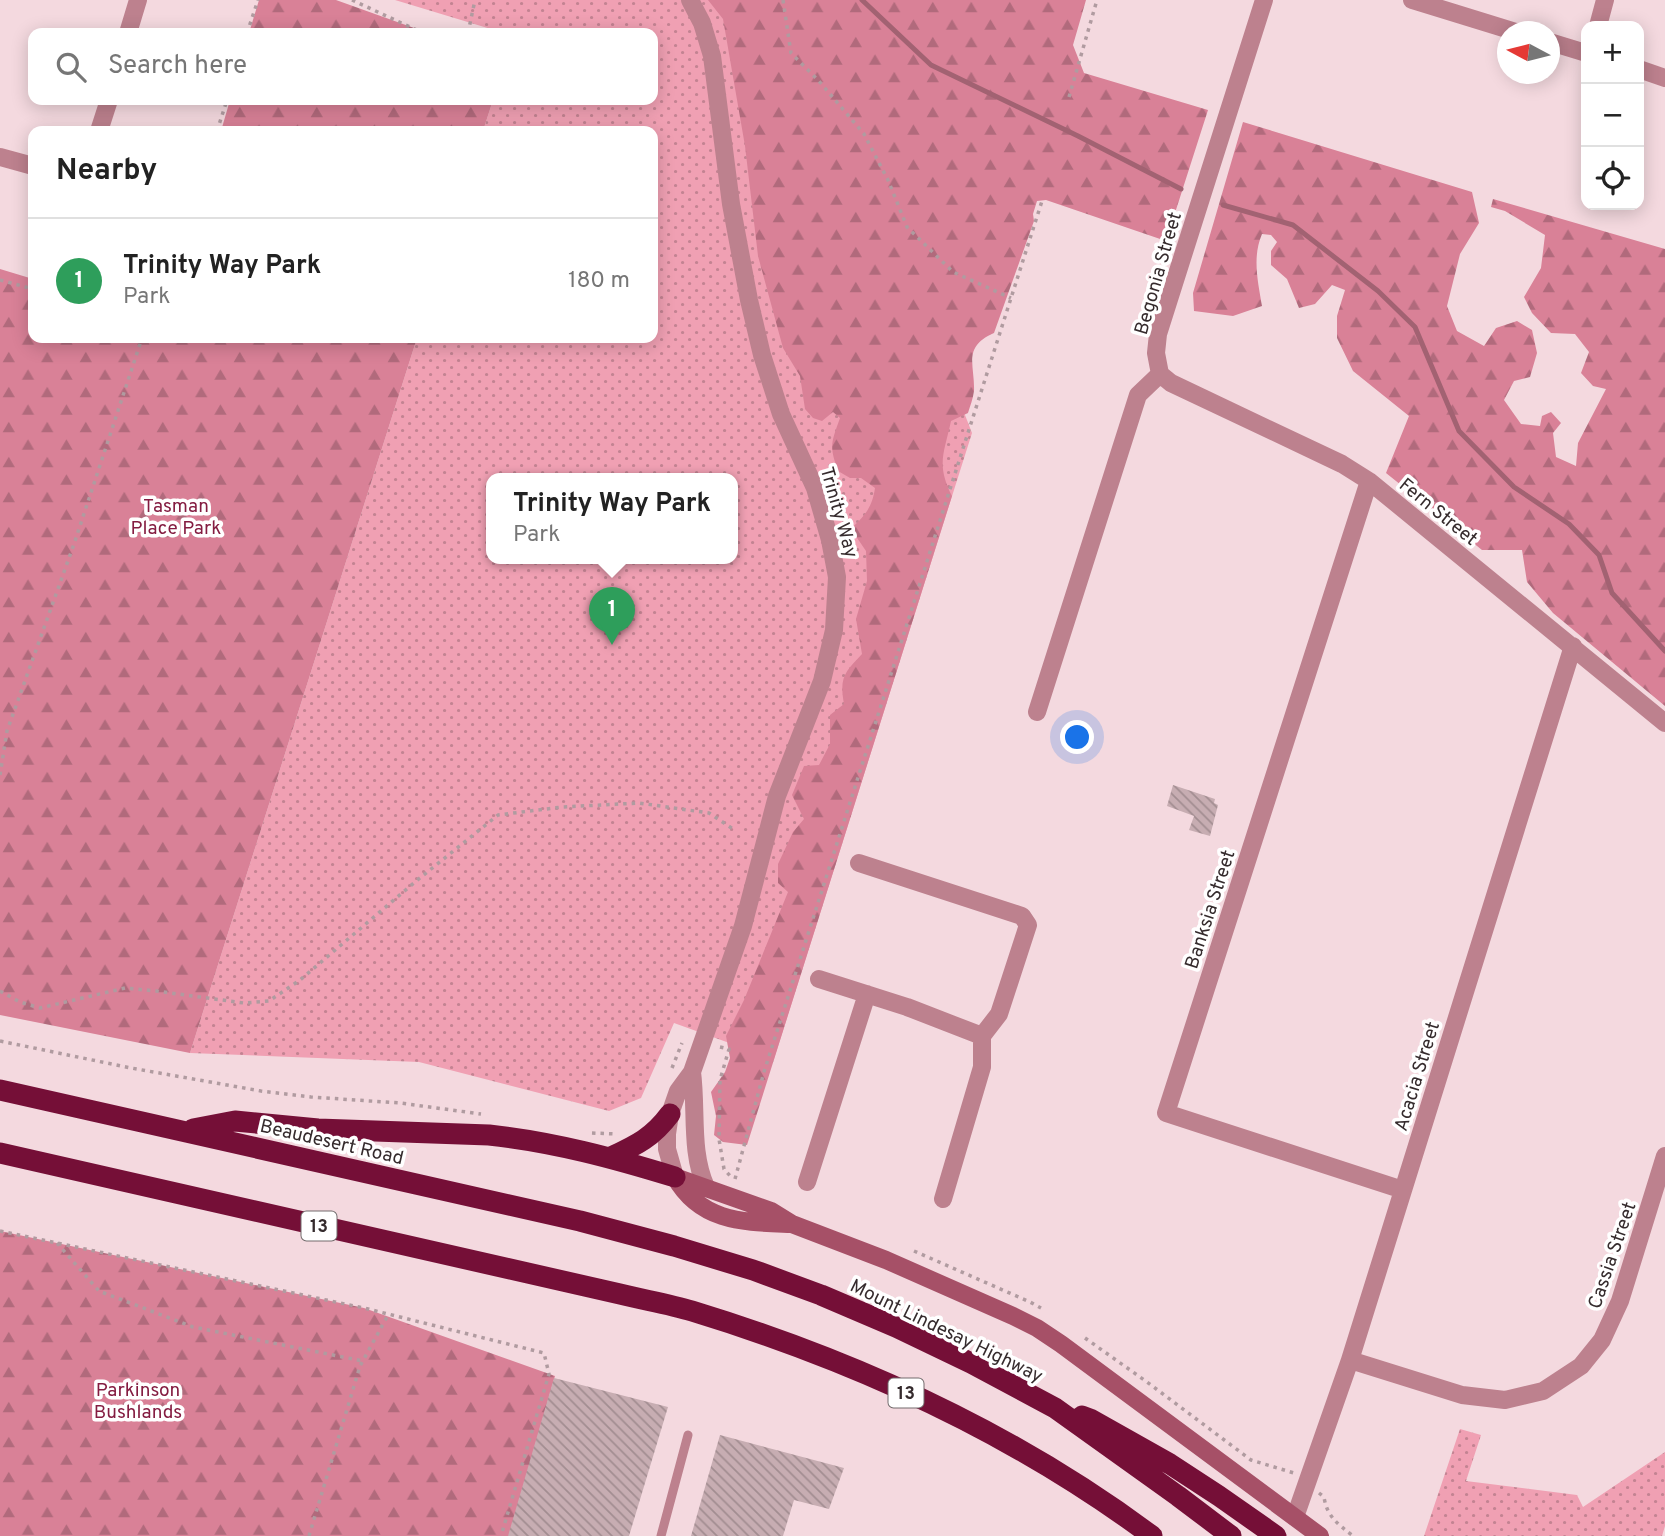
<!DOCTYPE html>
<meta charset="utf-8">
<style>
:root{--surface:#fff;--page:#f2f2f2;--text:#222;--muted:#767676;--line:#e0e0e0;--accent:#009050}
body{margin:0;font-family:Overpass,sans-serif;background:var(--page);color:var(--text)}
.controls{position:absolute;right:21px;top:21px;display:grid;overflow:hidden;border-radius:14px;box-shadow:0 4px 18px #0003}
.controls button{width:63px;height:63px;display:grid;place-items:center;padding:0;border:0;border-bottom:2px solid var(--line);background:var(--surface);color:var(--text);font:35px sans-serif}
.compass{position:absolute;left:1497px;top:21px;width:63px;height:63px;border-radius:50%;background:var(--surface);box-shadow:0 4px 18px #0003;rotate:277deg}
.you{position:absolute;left:1078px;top:738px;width:24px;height:24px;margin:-18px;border:5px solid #fff;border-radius:50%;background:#1a73e8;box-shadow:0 0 0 10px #1a73e833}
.badge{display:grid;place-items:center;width:46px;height:46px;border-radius:50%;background:var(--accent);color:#fff;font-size:23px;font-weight:700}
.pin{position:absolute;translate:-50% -58px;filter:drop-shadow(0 2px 4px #0008)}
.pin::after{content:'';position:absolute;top:37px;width:24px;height:21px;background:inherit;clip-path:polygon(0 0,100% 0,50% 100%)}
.popup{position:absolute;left:486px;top:473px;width:252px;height:91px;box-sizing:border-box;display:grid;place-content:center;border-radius:14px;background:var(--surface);filter:drop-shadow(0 2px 5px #0005);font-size:23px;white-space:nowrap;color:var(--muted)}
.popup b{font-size:26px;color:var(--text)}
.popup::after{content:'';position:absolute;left:50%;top:100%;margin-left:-14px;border:14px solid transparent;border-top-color:var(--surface)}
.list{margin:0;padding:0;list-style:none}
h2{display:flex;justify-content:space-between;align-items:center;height:91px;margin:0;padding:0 28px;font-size:30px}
h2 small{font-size:23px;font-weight:400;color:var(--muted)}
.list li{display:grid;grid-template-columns:46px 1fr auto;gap:21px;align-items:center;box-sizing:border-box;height:126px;padding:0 28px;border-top:2px solid var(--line)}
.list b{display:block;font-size:26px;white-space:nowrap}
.list p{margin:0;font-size:23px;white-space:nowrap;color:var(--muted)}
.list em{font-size:23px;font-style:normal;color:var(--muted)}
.icon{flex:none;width:38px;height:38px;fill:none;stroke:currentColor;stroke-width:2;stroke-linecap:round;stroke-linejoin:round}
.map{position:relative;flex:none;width:1665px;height:1536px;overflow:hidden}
.search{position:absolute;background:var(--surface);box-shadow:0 4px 18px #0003;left:28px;top:28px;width:630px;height:77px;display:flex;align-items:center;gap:18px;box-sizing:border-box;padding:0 24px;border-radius:14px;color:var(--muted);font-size:26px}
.panel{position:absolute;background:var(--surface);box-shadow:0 4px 18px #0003;left:28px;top:126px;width:630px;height:217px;border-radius:14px}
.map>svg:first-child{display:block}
.green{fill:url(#green-dots);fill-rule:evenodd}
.forest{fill:url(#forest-firs)}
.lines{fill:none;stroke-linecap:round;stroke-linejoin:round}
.stream{stroke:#a26272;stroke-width:5}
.building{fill:url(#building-back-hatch)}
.path{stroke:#b09ba0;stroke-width:3.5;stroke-dasharray:3.5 5;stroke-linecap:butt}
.lane{stroke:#bd818e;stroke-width:9}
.street{stroke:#bd818e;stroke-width:18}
.secondary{stroke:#a65067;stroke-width:18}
.highway{stroke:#750f37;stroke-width:21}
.labels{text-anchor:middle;stroke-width:7;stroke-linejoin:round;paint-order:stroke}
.shield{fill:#fff;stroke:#726b6c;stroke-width:2}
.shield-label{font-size:18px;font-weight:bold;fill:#352b2d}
.street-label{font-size:19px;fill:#352b2d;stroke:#fff}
.park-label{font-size:19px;fill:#841c41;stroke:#fff}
</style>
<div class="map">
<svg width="1665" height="1536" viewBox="0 0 1665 1536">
<defs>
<pattern id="green-dots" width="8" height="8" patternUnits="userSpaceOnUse" patternTransform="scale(1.75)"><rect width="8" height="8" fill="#f0a0b3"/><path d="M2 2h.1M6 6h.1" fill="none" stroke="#c38392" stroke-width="1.8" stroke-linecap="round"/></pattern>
<pattern id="forest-firs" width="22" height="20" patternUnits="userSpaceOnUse" patternTransform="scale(1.75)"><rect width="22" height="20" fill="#d98197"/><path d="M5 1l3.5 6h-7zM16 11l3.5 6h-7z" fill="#b16a7c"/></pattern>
<pattern id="building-back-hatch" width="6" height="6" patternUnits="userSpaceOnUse" patternTransform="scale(1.75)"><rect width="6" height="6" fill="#c7adb2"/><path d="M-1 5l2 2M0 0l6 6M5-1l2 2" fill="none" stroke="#a28d91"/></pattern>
</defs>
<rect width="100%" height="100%" fill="#f4d9df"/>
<path class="green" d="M395,0H804L972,433L774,1059L674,1023L641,1098L609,1111L419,1062L190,1053L417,338H653V131H483L493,100H653V33H504ZM491,479H733V559H491Z
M1460,1429L1481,1435L1466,1481L1577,1495L1583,1507L1665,1452V1526L1662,1536H1424Z"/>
<path class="forest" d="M259,0H336L428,33H249Z
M708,0H1086L1073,45L1084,73L1208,110L1166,241L1046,200L1037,201L1033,214L1034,221L994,333C962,347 975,365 974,391C973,399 970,406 968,413L951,421C944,454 936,464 952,496L747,1145L723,1142L714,1135L716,1116L711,1092L725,1072L730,1058L726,1036L744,1000L788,892L778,883V864L793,832L804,819L792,795L804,766L819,765L830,744V715L844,704C839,677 845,672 862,654L856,619L867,581L866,551L851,529C865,515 872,508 875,488L861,478H850L838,471C829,446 831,443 840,418L833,412L822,421L813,418L805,409L800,376L783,348L758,256L745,146L723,19Z
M230,100H493L483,131H221Z
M1243,122L1472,192L1479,223L1460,254L1447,306L1457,331L1484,346L1496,328L1517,321L1532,330L1537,353L1530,377L1514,381L1504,400L1521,424L1540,426L1542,416L1551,412L1561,423L1553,433L1556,457L1576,466L1578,443L1606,389L1593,386L1581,373L1589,352L1575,334L1551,333L1532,313L1524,297L1541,268L1545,235L1505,211L1491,207L1493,199L1665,249V706L1553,613L1527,582L1522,550H1482L1386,473L1409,416L1353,371L1337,338V316L1345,290L1332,285L1315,304L1299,308L1287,279L1271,265V251L1277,242L1271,235L1262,234C1252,257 1258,282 1262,306L1233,316L1194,311L1193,293Z
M0,269L33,279V338H417L190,1053L0,1015Z
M0,1231L364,1308L555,1376L509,1536H0Z"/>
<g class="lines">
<path class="stream" d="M862,0L931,65L1078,136L1181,189
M1223,205L1293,225L1378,291L1415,327L1459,431L1514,487L1569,524L1599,555L1612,593L1665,651"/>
</g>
<path class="building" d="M1173,785L1215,799L1214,803L1218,805L1210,836L1189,830L1194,816L1167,806Z
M554,1378L668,1407L629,1536H508Z
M720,1435L844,1468L829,1509L794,1500L783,1536H691Z"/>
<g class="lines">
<path class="path" d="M352,0L423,33
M783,0L791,53L818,80L864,134L888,180L907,227L953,272L1011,298
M247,33L258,0
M468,33L475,0
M1069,97L1097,0
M217,131L227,100
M0,280L33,289
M0,775L7,731L74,544L142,338
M0,991L20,1002L40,1008L125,988L156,991L244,1003L269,1001L300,980L415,882L498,815L562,807L639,803L709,813L733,829
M0,1041L131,1068L261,1091L311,1097L400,1103L481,1114
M720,1047L729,1049L720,1080L719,1139L724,1169L732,1178
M672,1068L682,1043
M592,1133L616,1134
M735,1179L764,1072L1042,201
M0,1231L364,1308L544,1353L549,1374L501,1536
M57,1243L99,1291L193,1327L363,1361
M914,1251L1030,1302L1041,1308
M1085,1338L1147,1382L1251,1460L1294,1473
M1319,1493L1324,1497C1327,1517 1338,1524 1353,1536
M309,1536L360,1366L388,1315"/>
<path class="lane" d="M661,1536L688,1435"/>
<path class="street" d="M1412,0L1516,32
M1598,26L1605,0
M128,33L138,0
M1550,42L1586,53
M1639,69L1665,78
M99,131L109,100
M0,157L33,166
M1160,374L1171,383L1342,464L1369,481L1665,723
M1369,481L1166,1113L1403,1190
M1037,712L1138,395L1160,374L1156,353L1158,334L1264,0
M859,863L1022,916L1028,925L999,1014L982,1036V1067L943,1199
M819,979L907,1007L982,1036
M692,1072C697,1110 690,1152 706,1187
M675,1177L667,1149V1134L670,1114L678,1091L692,1072L743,926L777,796L822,681L834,630L837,577L830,540L815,488L781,414L762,355L749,300L731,204L712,56L702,23L690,0
M807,1182L867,994
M1350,1360L1462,1395L1505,1400L1543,1391L1581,1366L1602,1340L1620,1301L1665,1156
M1295,1517L1350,1360L1573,646"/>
<path class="secondary" d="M675,1177L771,1211L792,1224L886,1260L1013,1316L1037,1328L1061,1344L1320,1536
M675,1177C701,1223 745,1222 791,1224"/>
<path class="highway" d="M0,1090L580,1221L674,1246L753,1270L821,1295L896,1327L971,1363L1055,1408L1178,1496L1231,1536
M193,1129L235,1121L318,1129L489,1135C554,1142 613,1158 675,1177
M0,1153L620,1294C644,1300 669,1304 692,1311C856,1361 1015,1434 1152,1536
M611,1157C637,1145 653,1137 670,1114
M1082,1416L1090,1419L1170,1464L1219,1496L1276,1536"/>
</g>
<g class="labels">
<g class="shield">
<rect x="301.5" y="1211.5" width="35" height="29" rx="5"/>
<rect x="888.5" y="1378.5" width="35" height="29" rx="5"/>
</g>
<g class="shield-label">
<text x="319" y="1232">13</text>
<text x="906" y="1399">13</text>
</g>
<g class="street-label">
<text transform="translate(1157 273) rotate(-74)" y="7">Begonia Street</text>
<text transform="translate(1439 511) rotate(39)" y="7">Fern Street</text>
<text transform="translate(840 512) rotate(74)" y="7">Trinity Way</text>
<text transform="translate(1209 909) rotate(-72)" y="7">Banksia Street</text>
<text transform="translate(1416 1076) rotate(-73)" y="7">Acacia Street</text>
<text transform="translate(332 1141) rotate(13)" y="7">Beaudesert Road</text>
<text transform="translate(1611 1255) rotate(-71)" y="7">Cassia Street</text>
<text transform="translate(947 1330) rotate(26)" y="7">Mount Lindesay Highway</text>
</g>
<g class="park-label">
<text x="176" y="512">Tasman<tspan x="176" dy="22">Place Park</tspan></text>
<text x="138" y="1396">Parkinson<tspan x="138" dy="22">Bushlands</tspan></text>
</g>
</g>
</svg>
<div class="controls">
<button>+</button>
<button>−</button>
<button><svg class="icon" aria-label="locate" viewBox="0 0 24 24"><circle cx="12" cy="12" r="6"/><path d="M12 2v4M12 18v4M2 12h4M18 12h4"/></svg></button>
</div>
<svg class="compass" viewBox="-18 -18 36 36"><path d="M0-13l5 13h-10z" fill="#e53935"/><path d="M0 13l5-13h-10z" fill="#767676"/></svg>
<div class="you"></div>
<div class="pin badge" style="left:612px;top:645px;background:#2e9e5b">1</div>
<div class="popup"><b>Trinity Way Park</b>Park</div>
<div class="search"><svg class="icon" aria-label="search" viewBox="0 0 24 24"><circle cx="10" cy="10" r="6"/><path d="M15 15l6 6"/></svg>Search here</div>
<section class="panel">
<h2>Nearby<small></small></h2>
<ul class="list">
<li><span class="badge" style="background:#2e9e5b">1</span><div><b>Trinity Way Park</b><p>Park</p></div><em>180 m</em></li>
</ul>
</section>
</div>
